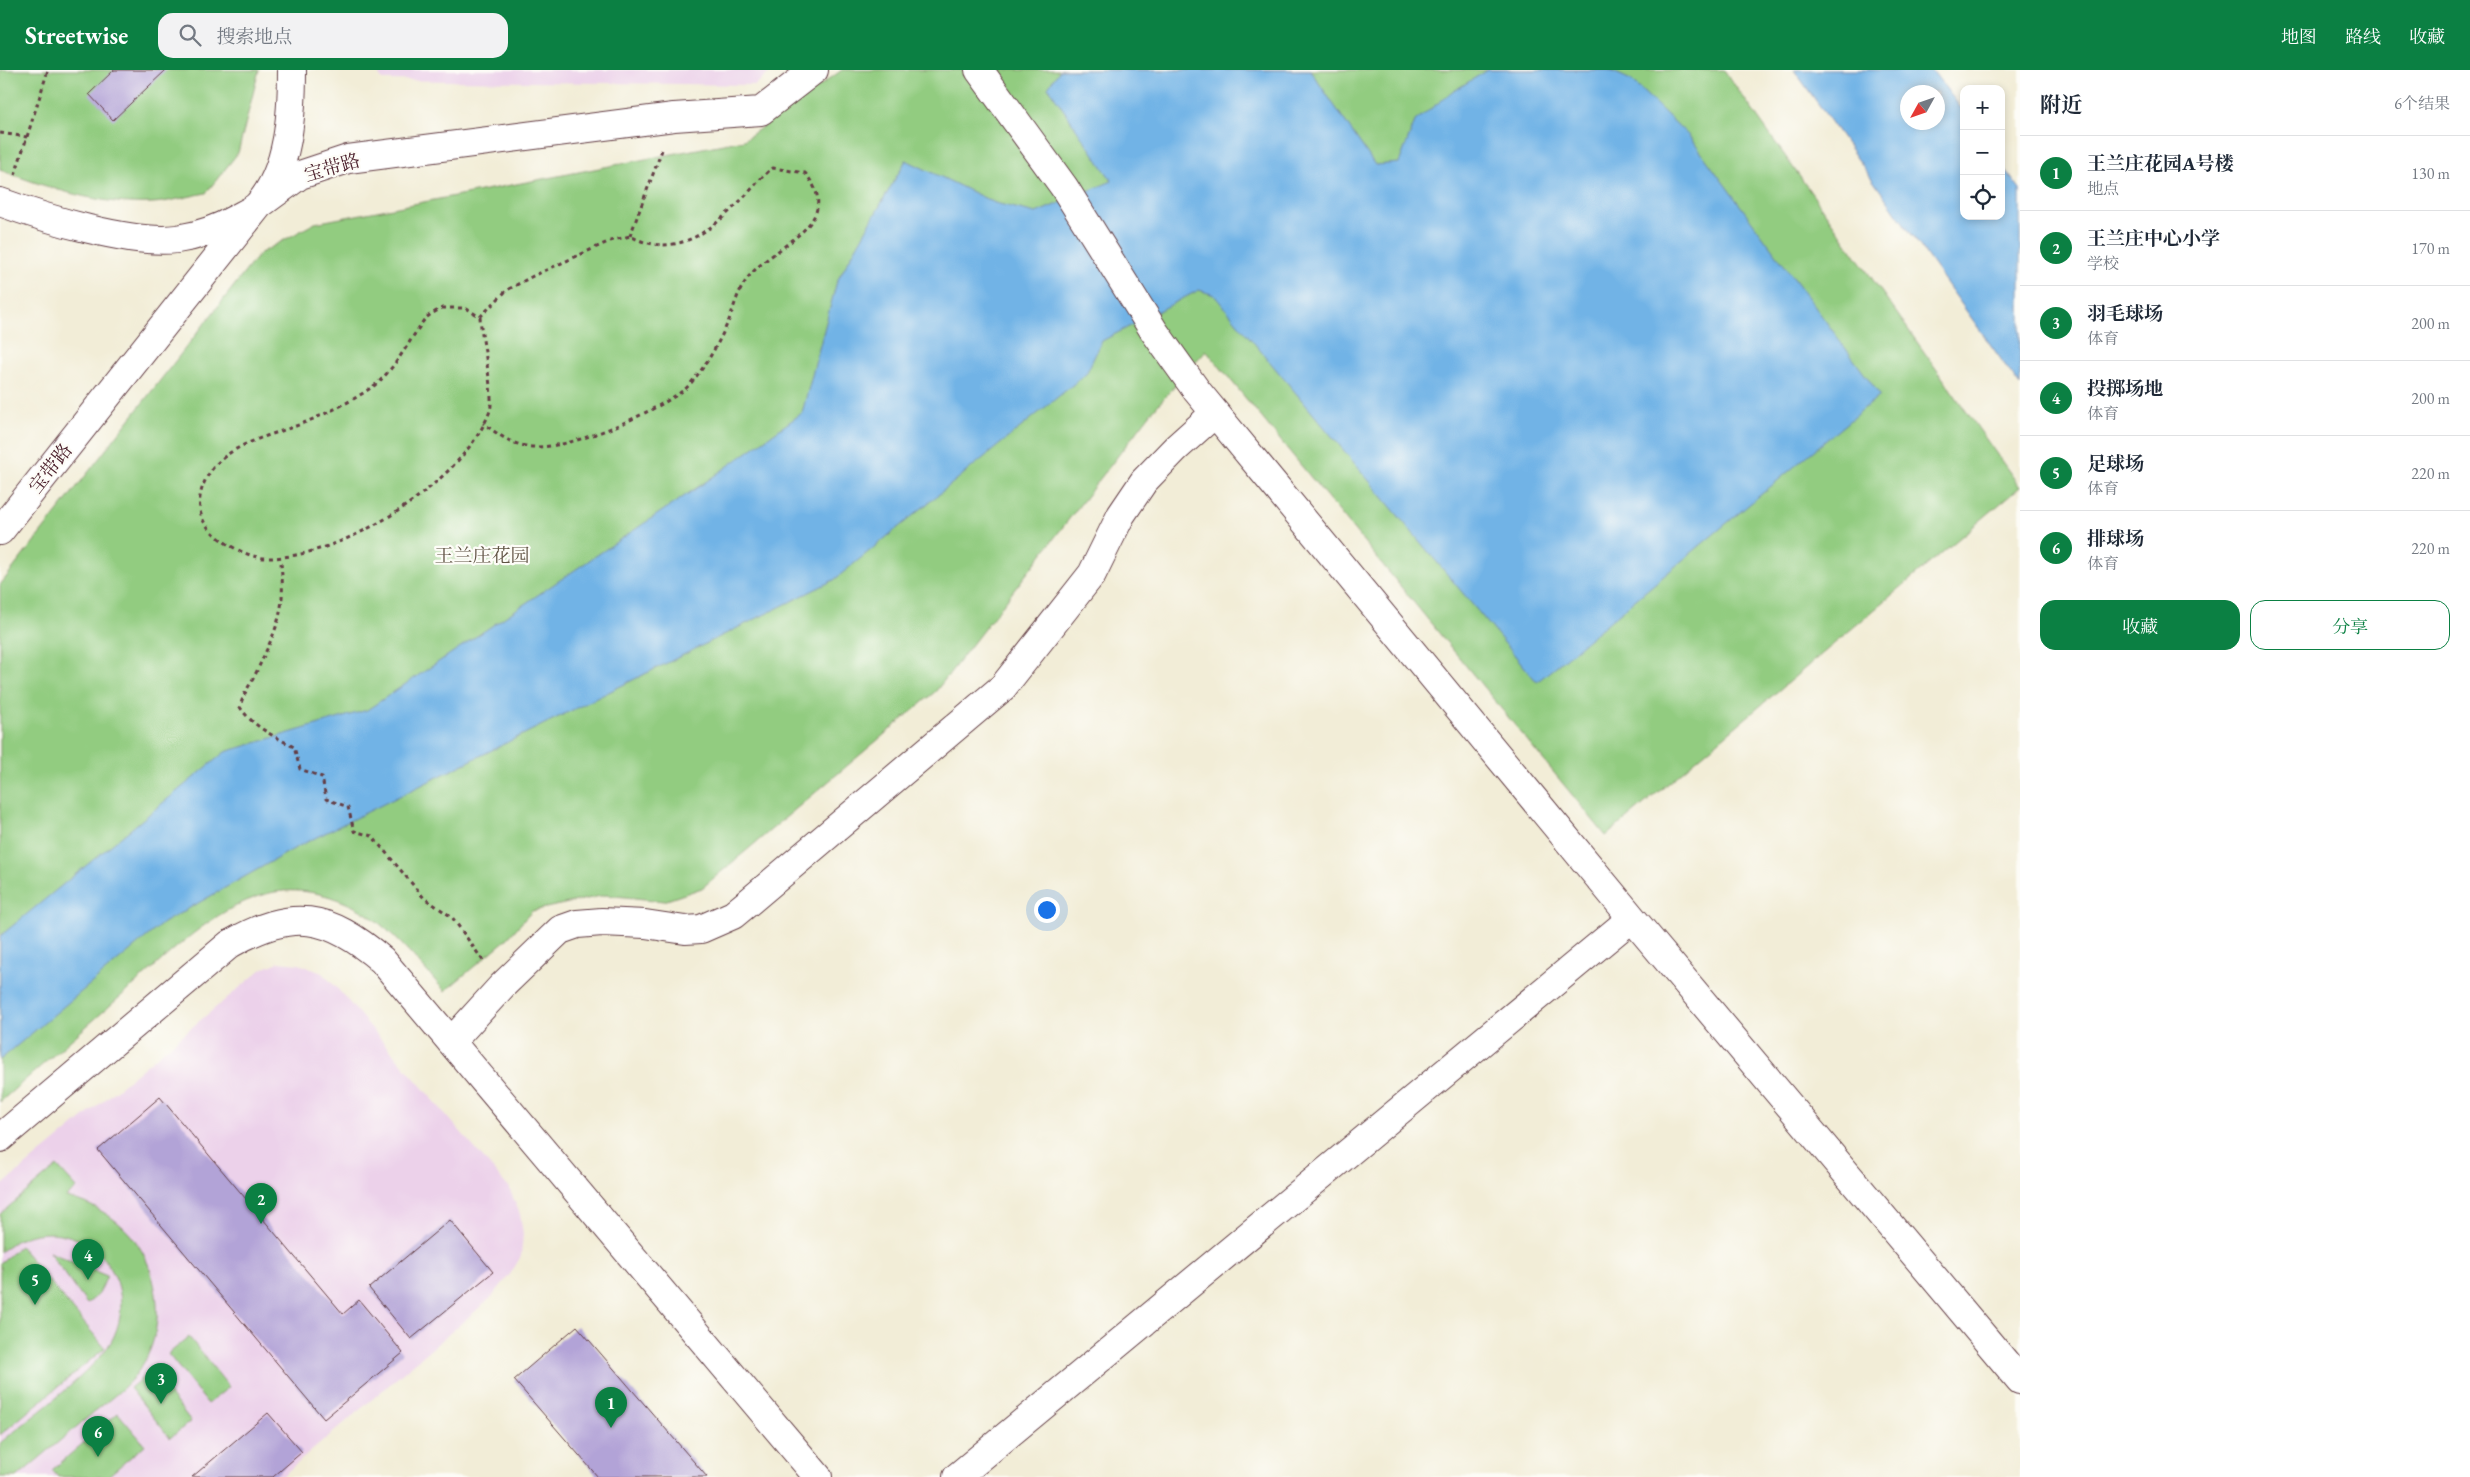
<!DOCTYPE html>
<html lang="zh">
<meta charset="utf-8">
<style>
:root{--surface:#fff;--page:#f2f2f3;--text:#1f2937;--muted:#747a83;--line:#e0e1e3;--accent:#0b8043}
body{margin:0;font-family:"EB Garamond","Noto Serif SC",serif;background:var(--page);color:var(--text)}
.controls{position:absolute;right:15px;top:15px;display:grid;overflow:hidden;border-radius:10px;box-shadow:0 2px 8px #0003}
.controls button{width:45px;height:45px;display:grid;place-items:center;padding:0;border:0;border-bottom:1px solid var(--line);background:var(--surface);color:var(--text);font:25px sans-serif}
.compass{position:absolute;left:1900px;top:15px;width:45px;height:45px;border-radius:50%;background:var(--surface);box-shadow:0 2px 8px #0003;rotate:230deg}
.you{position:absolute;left:1046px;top:839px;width:18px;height:18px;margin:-12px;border:4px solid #fff;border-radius:50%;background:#1a73e8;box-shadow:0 0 0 8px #1a73e833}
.badge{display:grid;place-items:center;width:32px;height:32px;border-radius:50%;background:var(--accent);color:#fff;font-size:16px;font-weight:700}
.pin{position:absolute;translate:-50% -41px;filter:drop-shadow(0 1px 2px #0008)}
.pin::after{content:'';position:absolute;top:26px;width:18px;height:15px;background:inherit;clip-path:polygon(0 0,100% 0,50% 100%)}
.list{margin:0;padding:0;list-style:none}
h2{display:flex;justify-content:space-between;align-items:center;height:65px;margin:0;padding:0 20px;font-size:21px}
h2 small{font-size:16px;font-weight:400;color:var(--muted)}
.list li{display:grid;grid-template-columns:32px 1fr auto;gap:15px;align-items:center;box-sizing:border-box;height:75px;padding:0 20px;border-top:1px solid var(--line)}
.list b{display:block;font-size:19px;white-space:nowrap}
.list p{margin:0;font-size:16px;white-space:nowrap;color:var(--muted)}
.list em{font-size:16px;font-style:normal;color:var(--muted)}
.actions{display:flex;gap:10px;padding:15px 20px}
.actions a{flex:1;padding:11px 0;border:1px solid var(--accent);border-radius:15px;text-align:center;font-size:18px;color:var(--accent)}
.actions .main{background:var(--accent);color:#fff}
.icon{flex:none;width:28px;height:28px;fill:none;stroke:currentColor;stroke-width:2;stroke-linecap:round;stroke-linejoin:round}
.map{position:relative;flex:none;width:2020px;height:1407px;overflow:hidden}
header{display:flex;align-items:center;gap:30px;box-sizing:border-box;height:70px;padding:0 25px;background:var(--accent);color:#fff}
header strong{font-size:24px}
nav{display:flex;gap:28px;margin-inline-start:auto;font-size:18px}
.search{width:350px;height:45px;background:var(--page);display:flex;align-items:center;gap:12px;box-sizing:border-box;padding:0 18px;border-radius:15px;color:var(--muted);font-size:19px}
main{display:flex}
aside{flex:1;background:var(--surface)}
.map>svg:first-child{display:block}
.built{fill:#ecd1ea}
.green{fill:#92cc80;stroke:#6e7656}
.water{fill:#71b3e6;stroke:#5e6988;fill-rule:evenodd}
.building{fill:#b2a3d7}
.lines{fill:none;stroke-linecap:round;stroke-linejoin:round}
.minor-casing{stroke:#633e45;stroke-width:30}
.path{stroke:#633e45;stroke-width:3;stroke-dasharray:4 4;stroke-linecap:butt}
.minor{stroke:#fff;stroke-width:28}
.labels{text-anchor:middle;stroke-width:4.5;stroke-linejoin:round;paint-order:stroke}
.street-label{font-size:19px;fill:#4a1f2b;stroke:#fdfcf7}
.park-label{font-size:19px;fill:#605344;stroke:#fdfcf7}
</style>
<header>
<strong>Streetwise</strong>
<div class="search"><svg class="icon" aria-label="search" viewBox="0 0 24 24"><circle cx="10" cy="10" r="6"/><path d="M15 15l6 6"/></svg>搜索地点</div>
<nav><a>地图</a><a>路线</a><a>收藏</a></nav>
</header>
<main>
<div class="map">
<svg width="2020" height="1407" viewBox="0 0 2020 1407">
<rect width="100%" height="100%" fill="#fdfcf7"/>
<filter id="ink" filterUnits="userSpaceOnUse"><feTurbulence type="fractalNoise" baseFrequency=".02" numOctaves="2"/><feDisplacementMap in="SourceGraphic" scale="10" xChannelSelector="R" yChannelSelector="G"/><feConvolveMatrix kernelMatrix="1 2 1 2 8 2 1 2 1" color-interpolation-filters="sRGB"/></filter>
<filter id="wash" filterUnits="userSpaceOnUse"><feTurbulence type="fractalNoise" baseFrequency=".0096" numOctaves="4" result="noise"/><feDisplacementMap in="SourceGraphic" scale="20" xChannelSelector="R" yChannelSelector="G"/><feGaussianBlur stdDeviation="1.12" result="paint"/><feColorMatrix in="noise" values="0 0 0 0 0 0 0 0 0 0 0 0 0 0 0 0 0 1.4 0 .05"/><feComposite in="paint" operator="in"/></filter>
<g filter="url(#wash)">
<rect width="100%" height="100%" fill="#f2edd7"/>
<path class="built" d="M376,0H773L755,15L382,10Z
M279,892L299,894L322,903L336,917L509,1118L520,1144L523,1164L521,1186L511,1203L492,1227L281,1407H0V1117L262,899Z"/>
<path class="green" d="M0,0H259L238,83L206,123C189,126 170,132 153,133C100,136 49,118 0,100Z
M842,0H1724L2020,417L1606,766L1206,280L1151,343L936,621L702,818L664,831L605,825L532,841L507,869L445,921C415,890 385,848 344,832C321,822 291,817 266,824C212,839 170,884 128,920C86,957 43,994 0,1032V515L259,184L315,153L744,70Z
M57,1096L77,1118L66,1127C102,1136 134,1158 148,1194C163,1233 161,1275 133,1308C120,1323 102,1335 87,1348C64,1368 40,1387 17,1407H0V1373C29,1349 101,1297 114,1266C146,1194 60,1130 0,1182V1144Z
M20,1176L105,1278L0,1365V1193Z
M49,1182L107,1206L99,1224L87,1234Z
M189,1267L229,1317L208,1334L168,1284Z
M151,1301L191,1351L170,1368L130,1318Z
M118,1343L145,1375L107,1407H58L52,1400Z"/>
<path class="water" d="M1060,0H1310L1375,95L1399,93L1415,51L1455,20L1488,0H1609L1631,10L1689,66L1880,325L1537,612L1214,225L1199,220L1102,271L1086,304L834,510L299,776L163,853L0,990V866L225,682L367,640L707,411L802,343L837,211L906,90L995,133L1036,143L1112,111L1048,17Z
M1794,0H1932L1964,42V146H2001V93L2020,119V316ZM1908,22H1938V52H1908Z"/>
<g id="blocks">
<path class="building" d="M114,0H166L113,50L89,24Z
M160,1027L343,1244L359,1230L403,1283L324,1349L98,1080Z
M450,1150L493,1202L411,1269L369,1218Z
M577,1256L707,1407H598L514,1310Z
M268,1343L302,1382L273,1407H192Z"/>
</g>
</g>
<g filter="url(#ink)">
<use href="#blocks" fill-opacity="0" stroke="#633e45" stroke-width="1"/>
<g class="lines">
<defs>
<path id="minor" d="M979,0L1064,117L1154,261L1197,321L1632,848L2020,1310
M0,132C44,148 132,175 177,169C198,166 218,159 237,148C244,144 254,140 259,134C289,100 292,43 292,0
M0,461L259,135L300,105L348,89L674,47L761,41L814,0
M451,972L502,916L560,860L577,854L602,852L645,854L685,860L701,859L733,845L750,831L1003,617L1092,504L1121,445L1144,411L1176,378L1215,343
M0,1068L230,874C292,838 328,844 382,890L818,1407
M957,1407L1632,848"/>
</defs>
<use href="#minor" class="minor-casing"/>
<path class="path" d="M0,63L27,67
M15,105L48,0
M630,166L662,80
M442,238H465L480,247C481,267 495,326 490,341C463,413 342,489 266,488C246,488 212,468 203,450C195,432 202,412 213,398C234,372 271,366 301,354C326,344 353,331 375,315C391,302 403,282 414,265C418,260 421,253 425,249C430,244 437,241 442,238Z
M480,247L507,220L531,207L610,171L630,166C680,192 716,156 749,122C757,113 763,105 773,98L805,103C849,156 767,176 745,212C737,224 734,237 729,250C721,268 711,287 699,303C694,309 688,318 681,322C650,344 563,384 526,376C509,373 496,363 483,353
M281,493C286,544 277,557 256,603C250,615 243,624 240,637C253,657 274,666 294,677L300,699L322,707L326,729L348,737L354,761L372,766L424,828L452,847L484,892"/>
<use href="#minor" class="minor"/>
</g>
</g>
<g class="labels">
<g class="street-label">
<text transform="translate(332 97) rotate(-16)" y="7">宝带路</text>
<text transform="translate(50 398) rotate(-52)" y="7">宝带路</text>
</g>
<g class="park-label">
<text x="482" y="492">王兰庄花园</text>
</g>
</g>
</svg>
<div class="controls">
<button>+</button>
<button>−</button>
<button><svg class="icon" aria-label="locate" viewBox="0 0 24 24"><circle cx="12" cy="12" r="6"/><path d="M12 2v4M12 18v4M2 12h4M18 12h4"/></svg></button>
</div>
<svg class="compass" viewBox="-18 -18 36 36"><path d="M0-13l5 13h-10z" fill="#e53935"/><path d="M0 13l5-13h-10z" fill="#747a83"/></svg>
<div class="you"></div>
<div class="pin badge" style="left:611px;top:1358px">1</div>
<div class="pin badge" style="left:261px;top:1154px">2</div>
<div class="pin badge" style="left:161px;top:1334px">3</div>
<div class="pin badge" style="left:88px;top:1210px">4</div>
<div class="pin badge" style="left:35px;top:1235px">5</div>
<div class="pin badge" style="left:98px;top:1387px">6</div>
</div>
<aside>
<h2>附近<small>6个结果</small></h2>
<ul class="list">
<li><span class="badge">1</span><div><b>王兰庄花园A号楼</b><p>地点</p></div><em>130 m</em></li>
<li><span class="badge">2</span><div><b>王兰庄中心小学</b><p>学校</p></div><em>170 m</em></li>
<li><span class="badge">3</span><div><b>羽毛球场</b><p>体育</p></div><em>200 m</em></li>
<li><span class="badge">4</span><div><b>投掷场地</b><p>体育</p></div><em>200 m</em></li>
<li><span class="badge">5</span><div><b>足球场</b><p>体育</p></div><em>220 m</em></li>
<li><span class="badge">6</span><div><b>排球场</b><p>体育</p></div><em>220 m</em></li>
</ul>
<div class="actions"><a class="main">收藏</a><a>分享</a></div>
</aside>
</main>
